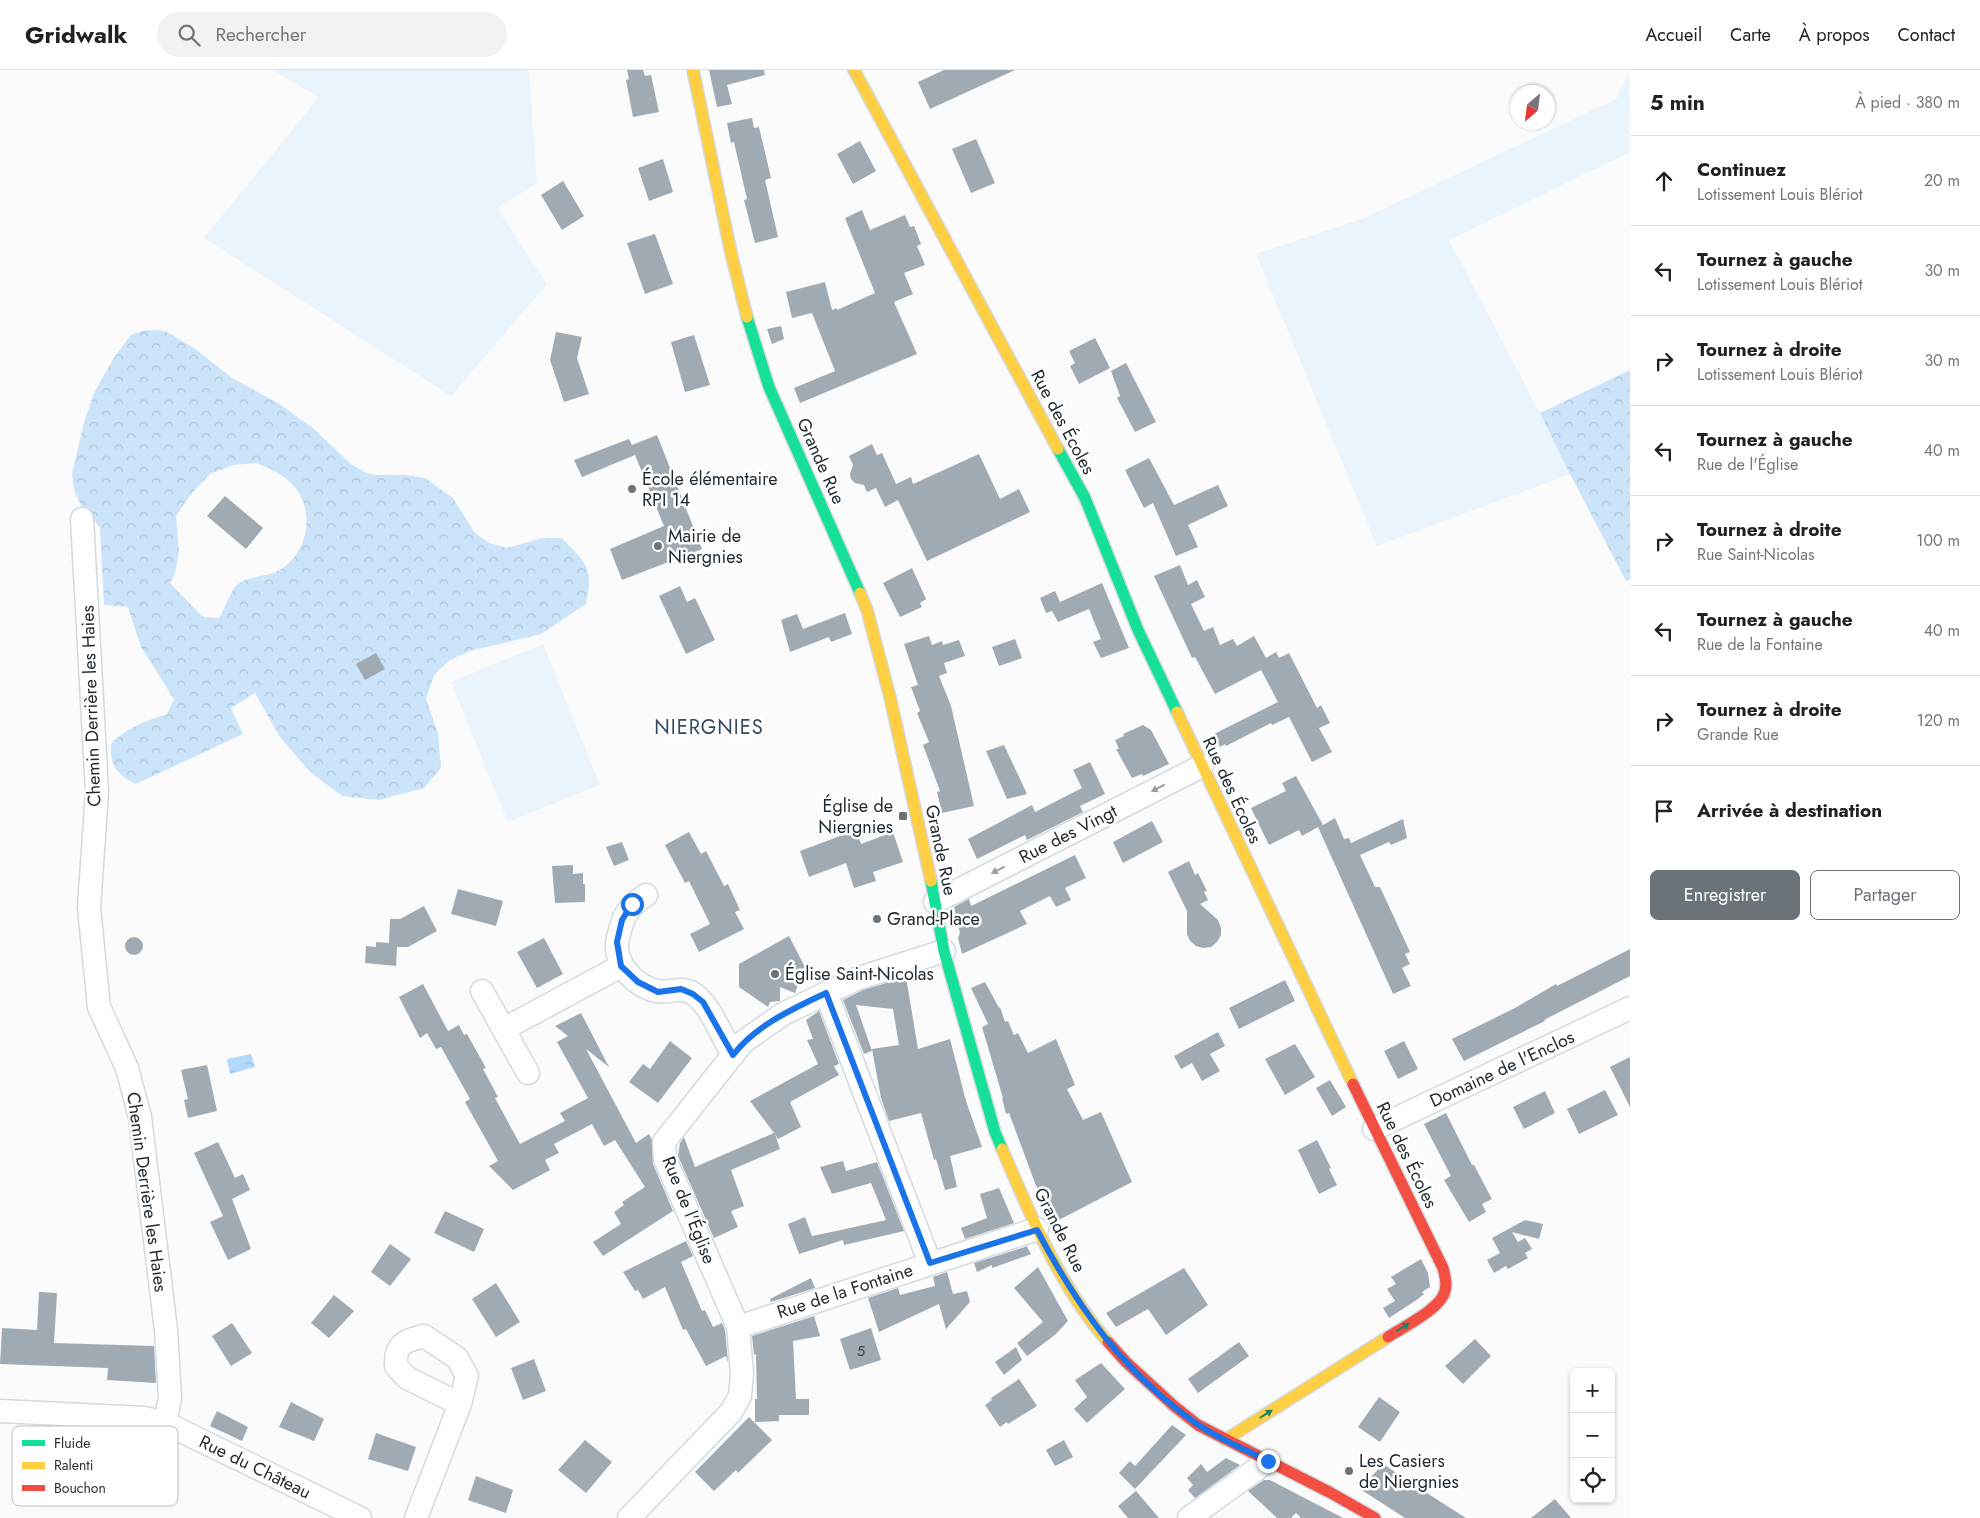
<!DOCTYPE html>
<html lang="fr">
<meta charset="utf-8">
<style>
:root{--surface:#fff;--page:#f2f2f2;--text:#202124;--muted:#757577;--line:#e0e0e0;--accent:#6b7278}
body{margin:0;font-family:Jost,sans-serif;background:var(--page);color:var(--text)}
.controls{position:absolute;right:15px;bottom:15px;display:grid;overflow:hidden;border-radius:8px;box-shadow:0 1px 4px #0004}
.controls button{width:45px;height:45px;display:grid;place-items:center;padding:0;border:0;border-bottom:1px solid var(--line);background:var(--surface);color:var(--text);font:25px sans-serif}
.compass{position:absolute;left:1510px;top:15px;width:45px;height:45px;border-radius:50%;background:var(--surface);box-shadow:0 1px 4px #0004;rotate:208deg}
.stop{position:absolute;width:15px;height:15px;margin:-11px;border:4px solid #1a73e8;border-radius:50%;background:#fff}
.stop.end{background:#1a73e8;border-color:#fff;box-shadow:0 1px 5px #0008}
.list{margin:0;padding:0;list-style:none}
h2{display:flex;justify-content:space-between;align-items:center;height:65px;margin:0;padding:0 20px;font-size:21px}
h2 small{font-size:16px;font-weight:400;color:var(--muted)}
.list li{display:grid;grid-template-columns:32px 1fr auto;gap:15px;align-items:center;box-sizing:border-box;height:90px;padding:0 20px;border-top:1px solid var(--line)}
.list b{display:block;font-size:19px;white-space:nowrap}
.list p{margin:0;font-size:16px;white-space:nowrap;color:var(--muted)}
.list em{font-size:16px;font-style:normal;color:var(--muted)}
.actions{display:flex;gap:10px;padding:15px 20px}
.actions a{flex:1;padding:11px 0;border:1px solid var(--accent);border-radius:8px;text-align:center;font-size:18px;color:var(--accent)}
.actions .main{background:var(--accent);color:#fff}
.icon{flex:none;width:28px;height:28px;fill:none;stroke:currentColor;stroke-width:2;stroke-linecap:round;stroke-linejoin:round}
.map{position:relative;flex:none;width:1630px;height:1448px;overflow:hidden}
header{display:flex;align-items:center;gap:30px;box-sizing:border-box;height:70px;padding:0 25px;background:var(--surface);border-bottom:1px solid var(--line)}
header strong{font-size:24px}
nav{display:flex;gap:28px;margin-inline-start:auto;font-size:18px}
.search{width:350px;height:45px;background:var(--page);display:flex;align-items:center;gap:12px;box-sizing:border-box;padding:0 18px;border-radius:28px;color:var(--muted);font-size:19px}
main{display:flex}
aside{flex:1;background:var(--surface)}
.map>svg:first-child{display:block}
.grass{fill:#eaf4fc}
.forest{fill:url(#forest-crowns);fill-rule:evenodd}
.water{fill:url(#water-ripples)}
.building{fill:#9faab3}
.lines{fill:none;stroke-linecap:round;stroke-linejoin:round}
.street-casing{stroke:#d3dade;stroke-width:25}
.fast-casing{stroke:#d3dade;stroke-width:14}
.slow-casing{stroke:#d3dade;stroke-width:14}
.jam-casing{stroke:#d3dade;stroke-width:14}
.street{stroke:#fefefe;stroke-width:22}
.fast{stroke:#16e098;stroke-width:11}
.slow{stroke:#ffcf43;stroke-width:11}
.jam{stroke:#f24e42;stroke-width:11}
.oneway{fill:#999ea2}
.oneway2{fill:#1a8464}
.route{stroke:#1a73e8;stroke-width:6}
.poi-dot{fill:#6b7278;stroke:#fff;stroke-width:2}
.labels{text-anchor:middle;stroke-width:5;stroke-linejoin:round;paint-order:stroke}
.number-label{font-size:15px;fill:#3e4952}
.street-label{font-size:18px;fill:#1e2931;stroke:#fff}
.poi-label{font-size:18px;fill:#1e2931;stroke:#fff;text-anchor:start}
.quarter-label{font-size:20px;letter-spacing:1px;fill:#354b5f;stroke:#fff}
.key{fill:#fff;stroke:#bcbfc1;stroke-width:1}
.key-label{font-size:14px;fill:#1e2931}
</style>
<header>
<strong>Gridwalk</strong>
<div class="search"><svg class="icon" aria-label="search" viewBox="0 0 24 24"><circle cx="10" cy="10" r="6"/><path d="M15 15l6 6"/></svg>Rechercher</div>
<nav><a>Accueil</a><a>Carte</a><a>À propos</a><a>Contact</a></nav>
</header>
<main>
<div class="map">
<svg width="1630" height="1448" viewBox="0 0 1630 1448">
<defs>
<pattern id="forest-crowns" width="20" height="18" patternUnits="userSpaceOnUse" patternTransform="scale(1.25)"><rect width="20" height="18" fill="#cbe4fa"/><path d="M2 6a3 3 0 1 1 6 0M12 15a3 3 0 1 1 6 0" fill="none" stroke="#aec4d7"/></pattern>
<pattern id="water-ripples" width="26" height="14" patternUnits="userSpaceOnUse" patternTransform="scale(1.25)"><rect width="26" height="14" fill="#b1d9fc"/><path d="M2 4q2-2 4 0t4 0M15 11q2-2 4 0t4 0" fill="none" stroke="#98bad8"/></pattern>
</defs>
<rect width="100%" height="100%" fill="#fbfbfb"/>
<path class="grass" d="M272,0H529L537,113L497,138L547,214L451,326L204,168L319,27Z
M1629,3L1630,82L1449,170L1540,343L1570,404L1377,476L1256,184L1362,149L1616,29Z
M543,574L600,715L508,752L451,612Z"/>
<path class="forest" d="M146,260L165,261L194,278L232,308L278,333L313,358L351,394L364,402L374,405H405L425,408L453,428L474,462L489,473L507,478L542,468H562C586,493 594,497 586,534L541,564L470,581L450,590L434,605L426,629L438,663L441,698L424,718L379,730L342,726L310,702L279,666L255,623L231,638L243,664L136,714C117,705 109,695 111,674C129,656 144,652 167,644L174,629L141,577L128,537L104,535L100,457L87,444L78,430L74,418L72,404L84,352L95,321L115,286L131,265ZM257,393C269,398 280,403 290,412C315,435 311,478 283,498C269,508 251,504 237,515C233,517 223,542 219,548L203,547L170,513L175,503L179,482L176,446L191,424L210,404L233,395Z
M1630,300V509L1626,511L1570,404L1540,343Z"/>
<path class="water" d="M251,984L255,997L230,1004L227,989Z"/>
<path class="building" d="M627,0H643L645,6L651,5L659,42L633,47L626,10L629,9Z
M709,0H764L765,5L727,15L732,34L717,37Z
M944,0H1015L930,39L918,12Z
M752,48L754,58L759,57L771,108L765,110L778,167L755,173L744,130L747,129L734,72L731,73L727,53Z
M976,69L995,113L971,123L952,79Z
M860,71L876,101L853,114L837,84Z
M663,89L673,122L649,131L638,98Z
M563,111L584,146L562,160L541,125Z
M862,140L870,160L905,145L910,157L914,156L921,174L917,176L925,195L904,203L913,224L894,232L917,284L800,333L794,318L835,301L812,243L792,248L786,222L825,212L832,240L837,238V240L875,223L845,148Z
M655,164L673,214L645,224L627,173Z
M781,256L784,269L772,274L767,259Z
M556,262L582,267L577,288L589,324L564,332L550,290Z
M694,265L710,315L685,322L671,272Z
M1095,268L1110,298L1079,314L1070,296L1075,293L1069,281Z
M1126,293L1156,352L1135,362L1117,328L1120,326L1111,301Z
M657,365L702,479L622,510L610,479L664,456L635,385L582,407L574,390L629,369L632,375Z
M872,374L877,385L882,383L896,414L911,407L913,414L979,384L1000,429L1019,419L1030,442L927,491L898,430L885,437L876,418L867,422L864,415L855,413L851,409L850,404L853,395L849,386Z
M1149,388L1174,435L1218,415L1228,436L1188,455L1198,477L1176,486L1153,433L1144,438L1125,400Z
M225,426L263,458L246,479L207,446Z
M1180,495L1188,515L1197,510L1205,527L1191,534L1204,561L1213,557L1220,575L1233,569L1237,576L1254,566L1266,588L1276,582L1279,588L1289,583L1317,638L1321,635L1330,653L1319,658L1332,682L1312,692L1289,647L1272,655L1271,653L1226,676L1225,674L1220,677L1214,664L1278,632L1261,600L1215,624L1195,587L1192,588L1154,506Z
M912,498L926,529L920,533L922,537L900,547L883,513Z
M1102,513L1129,578L1101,588L1093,572L1101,569L1089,539L1058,552L1052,541L1046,543L1040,528L1055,521L1060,532Z
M680,516L687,532L695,528L715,570L686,584L659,526Z
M845,543L852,564L831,572L829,567L790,582L781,550L797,544L803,559Z
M929,566L932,575L942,571L943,575L959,570L965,586L944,593L947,603L939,606L951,636L974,736L942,743L937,722L940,721L923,675L929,672L917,643L920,641L911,617L918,615L904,574Z
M1015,569L1022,588L999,596L992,577Z
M376,583L385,599L365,610L356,594Z
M1143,655L1151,660L1169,694L1143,706L1142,704L1132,708L1116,679H1119L1115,670L1124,666L1123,664Z
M1004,675L1027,724L1007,729L986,681Z
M1090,692L1105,724L1080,736L1083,742L1027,770L1025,765L977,789L968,769L1032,735L1035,742L1082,718L1073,700Z
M1296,706L1323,755L1335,748L1344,769L1349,768L1351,773L1403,749L1407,768L1391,775L1389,772L1360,785L1375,817H1380L1410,882L1405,884L1410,894L1402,898L1411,916L1393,924L1318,757L1302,766L1299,760L1269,775L1251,738L1286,721L1282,713Z
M1152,751L1163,772L1123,793L1113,772Z
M856,760L861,774L893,762L903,792L873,802L876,811L854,818L846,793L809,807L800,781Z
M689,762L701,784L706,781L724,816L728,814L740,840L735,842L744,859L699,882L690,864L710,854L689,811L685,813L665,775Z
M622,772L629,790L614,796L606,777Z
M1075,785L1086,808L1065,818L1071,830L1056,837L1050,826L1020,841L1027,854L962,884L958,868L960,863L954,837L969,829L971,836Z
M1189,791L1195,805L1198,803L1207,821L1204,822L1208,830L1200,834L1218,850L1221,858V865L1217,872L1211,877L1203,878L1196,876L1190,871L1187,864V841L1168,802Z
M573,795V804L583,803V814H585V832L555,833L552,796Z
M458,819L503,831L496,856L451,844Z
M424,836L437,861L408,877H397L396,896L365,893L366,876L376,877V872L389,873L390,849H400Z
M789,866L810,907L799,911L795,923L780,917V931L770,932L768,937L739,917V894Z
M125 876a9 9 0 1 1 18 0a9 9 0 1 1-18 0Z
M544,868L563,904L537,918L517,882Z
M1630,879V906L1544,950L1545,951L1464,991L1452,969L1515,938L1556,914L1557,916Z
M906,907L918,979L950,969L966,1031L982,1077L950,1086L957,1117L945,1120L936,1089L934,1090L921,1043L889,1051L881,1028L872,979L899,975L893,939L856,935L872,981L864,984L843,930L863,920Z
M1285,910L1295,931L1239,959L1229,938Z
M985,912L999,938L1000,937L1005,952L1008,951L1014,965L1018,963L1028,983L1056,969L1075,1015L1067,1019L1083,1050L1101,1042L1132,1112L1053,1153L1035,1113L1009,1043L1006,1044L1002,1028H1003L982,957L988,954L971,918Z
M423,914L448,961L459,955L464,965L467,964L486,998L483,999L498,1027L495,1028L520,1074L565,1051L560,1043L588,1028L557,972L568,966L555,956L581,943L609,997L586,979L636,1073L649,1064L652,1070L653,1094L673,1141L603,1186L593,1172L621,1154L614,1142L624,1135L622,1132L645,1117L615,1070L604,1076L592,1054L554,1074L559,1083L545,1090L550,1100L513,1120L489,1096L498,1091L465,1032L470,1029L441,977L436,979L427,963L420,968L399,927Z
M819,941L839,994L834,996L839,1005L790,1032L801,1057L778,1069L775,1064L780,1079L731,1100L744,1136L731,1141L738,1157L714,1168L678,1086L680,1073L684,1067L695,1097L774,1063L750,1031L818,994L807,970L813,969L806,950Z
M1218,962L1225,976L1210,984L1220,1001L1202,1011L1192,993L1181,999L1174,986Z
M670,971L692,988L658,1033L629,1012L643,994L650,999Z
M1404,971L1418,999L1398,1009L1384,981Z
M1295,974L1315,1007L1285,1025L1265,989Z
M1630,987V1037L1610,997Z
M207,995L217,1041L188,1048L184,1030L188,1029L181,1000Z
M1330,1010L1346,1037L1332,1046L1316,1018Z
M1605,1020L1618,1045L1579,1064L1567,1039Z
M1545,1021L1555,1043L1524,1059L1513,1037Z
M1446,1043L1472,1095H1474L1492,1129L1482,1134L1486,1142L1469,1152L1444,1110L1451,1106L1424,1054Z
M1317,1070L1331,1098L1329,1099L1337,1115L1319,1124L1298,1080Z
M218,1072L235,1108L243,1104L250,1120L232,1129L251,1179L228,1190L210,1152L223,1146L194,1083Z
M843,1091L846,1101L877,1092L904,1161L844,1175L843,1170L799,1184L788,1154L805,1147L812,1166L841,1160L842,1165L841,1160L886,1150L871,1113L832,1124L820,1097Z
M999,1118L1014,1153L965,1169L961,1158L987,1148L980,1124Z
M445,1141L484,1159L474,1182L434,1163Z
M1525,1150L1543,1154L1539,1169L1512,1162L1518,1172L1525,1168L1532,1179L1525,1183L1528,1188L1508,1199L1506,1196L1494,1203L1487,1190L1500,1183L1492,1168Z
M686,1171L693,1186L681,1192L702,1241L705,1240L713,1257L722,1253L725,1260L728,1292L726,1286L706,1296L686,1259L683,1260L665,1217L643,1229L638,1220L635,1221L623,1202Z
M390,1174L411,1189L390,1216L371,1202Z
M1028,1176L1027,1177L1031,1184L992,1198V1195L977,1202L974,1193Z
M1421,1189L1428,1203L1430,1217L1422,1222L1424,1224L1418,1229L1389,1248L1383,1238L1395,1231L1387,1219L1396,1214L1391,1207Z
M1038,1197L1068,1251L1056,1264L1027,1286L1017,1273L1043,1252L1014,1218Z
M1184,1198L1208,1235L1166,1265L1148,1239L1116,1257L1106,1243Z
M947,1202L953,1224L967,1221L970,1232L946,1259L939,1234L879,1262L868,1228L898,1218L900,1225L935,1216L933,1207Z
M811,1208L815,1218L771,1232L770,1229Z
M496,1213L520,1252L496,1267L472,1229Z
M39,1222L57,1223L54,1273L154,1276L156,1313L107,1310L108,1298L0,1294L2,1258L37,1260Z
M334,1225L354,1241L329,1268L311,1253Z
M814,1246L820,1266L793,1271L796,1329H809V1345H779V1351L755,1352V1329H757L756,1284L754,1285L752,1266Z
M232,1253L252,1283L231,1296L212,1266Z
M871,1258L881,1290L850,1300L840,1269Z
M1475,1269L1491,1286L1463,1314L1445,1296Z
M1239,1272L1249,1286L1198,1323L1188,1309Z
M1016,1277L1022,1290L1004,1305L995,1292Z
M534,1289L546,1321L523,1330L511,1298Z
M1101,1293L1125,1319L1087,1353L1074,1339L1087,1327L1075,1310Z
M1019,1309L1037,1336L1008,1354L1007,1352L1000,1357L985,1335L992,1330L991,1328Z
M1379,1327L1400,1342L1380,1372L1358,1357Z
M291,1332L324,1349L314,1371L279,1357Z
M217,1341L248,1357L242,1371L210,1356Z
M749,1347L772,1370L738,1403L736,1400L714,1421L695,1402Z
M1172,1355L1186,1365L1135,1419L1119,1403L1130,1391L1135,1396Z
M376,1363L416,1377L408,1401L368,1389Z
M585,1370L612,1392L586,1423L558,1400Z
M1064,1370L1073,1387L1055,1396L1046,1380Z
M1226,1388L1240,1395L1195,1428L1188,1420L1193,1415L1187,1408L1201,1394L1207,1402Z
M1383,1394L1430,1425L1466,1448H1405L1360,1419Z
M476,1406L513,1420L506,1443L468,1430Z
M1264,1410H1270L1343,1448H1301L1296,1443L1291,1448H1277L1248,1421Z
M1136,1421L1159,1448H1128L1118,1436Z
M1555,1429L1571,1448H1531Z"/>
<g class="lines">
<defs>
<path id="street" d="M82,449L97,721L89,838L99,937L127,998L140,1047L166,1260L170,1328L165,1353
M646,825C627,837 623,846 618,868C612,892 634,916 657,921C670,924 679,915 694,924C710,935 723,968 733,985
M935,832L1202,696
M482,921L528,1003
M826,923L930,1193
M504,959L621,896
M1374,1059L1630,938
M738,1257L1037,1159
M0,1341L144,1348L165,1353L360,1448
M416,1448L460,1334L467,1306L457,1288L424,1266C404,1271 395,1274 396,1296L407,1308L460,1334
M629,1448L731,1342L740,1326L742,1304L738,1257L665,1089L664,1072L743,972L783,944L856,909L944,881
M1189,1448L1268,1391"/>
<path id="fast" d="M747,247L769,317L860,523
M1058,379L1085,428L1138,560L1177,642
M931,811L944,881L995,1062L1002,1079"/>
<path id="slow" d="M693,0L731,183L747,247
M854,0L1058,379
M860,523L867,540L890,627L931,811
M1177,642L1353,1014
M1002,1079C1031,1146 1059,1216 1108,1272
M1225,1370L1388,1267"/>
<path id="jam" d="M1353,1014L1443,1198C1445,1205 1447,1214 1445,1221C1441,1239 1403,1257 1388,1267
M1108,1272L1126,1292L1174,1336L1198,1355L1331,1423L1375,1448"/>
</defs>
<use href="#street" class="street-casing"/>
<use href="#fast" class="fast-casing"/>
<use href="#slow" class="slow-casing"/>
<use href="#jam" class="jam-casing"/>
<use href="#street" class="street"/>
<use href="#fast" class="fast"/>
<use href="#slow" class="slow"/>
<use href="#jam" class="jam"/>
</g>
<defs><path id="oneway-solid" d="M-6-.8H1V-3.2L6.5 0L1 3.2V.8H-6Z" transform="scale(1.25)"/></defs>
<g class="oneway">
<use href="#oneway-solid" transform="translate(1158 718) rotate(153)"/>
<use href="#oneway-solid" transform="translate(998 800) rotate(153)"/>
</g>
<g class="oneway2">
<use href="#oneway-solid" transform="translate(1403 1257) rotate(-32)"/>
<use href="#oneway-solid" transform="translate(1266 1344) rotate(-32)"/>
</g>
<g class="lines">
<path class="route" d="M632,834L622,850L617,872L621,896L638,912L658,922L681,919L693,924L703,932L733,985C756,955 793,939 826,923L930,1193L1037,1160C1078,1238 1124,1303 1197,1354C1219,1369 1244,1379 1268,1391"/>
</g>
<g class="poi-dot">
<circle cx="632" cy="419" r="5"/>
<circle cx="658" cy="476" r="5"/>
<rect x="898" y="741" width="10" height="10" rx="2.5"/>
<circle cx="877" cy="849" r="5"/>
<circle cx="775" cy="904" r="5"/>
<circle cx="1349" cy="1401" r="5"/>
</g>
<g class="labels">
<g class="number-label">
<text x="861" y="1286">5</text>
</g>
<g class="street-label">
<text transform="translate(1063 352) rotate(62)" y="6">Rue des Écoles</text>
<text transform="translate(821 391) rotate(66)" y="6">Grande Rue</text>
<text transform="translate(91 636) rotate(-92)" y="6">Chemin Derrière les Haies</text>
<text transform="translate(1232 720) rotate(65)" y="6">Rue des Écoles</text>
<text transform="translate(1068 764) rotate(-27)" y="6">Rue des Vingt</text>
<text transform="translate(941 780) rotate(78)" y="6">Grande Rue</text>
<text transform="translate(1502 999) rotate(-25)" y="6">Domaine de l'Enclos</text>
<text transform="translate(1407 1085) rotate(64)" y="6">Rue des Écoles</text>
<text transform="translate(147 1122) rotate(82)" y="6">Chemin Derrière les Haies</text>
<text transform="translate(689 1140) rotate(68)" y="6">Rue de l'Église</text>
<text transform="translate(1060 1160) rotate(63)" y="6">Grande Rue</text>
<text transform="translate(845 1221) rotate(-18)" y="6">Rue de la Fontaine</text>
<text transform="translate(255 1397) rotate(26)" y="6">Rue du Château</text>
</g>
<g class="poi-label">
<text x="642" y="415">École élémentaire<tspan x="642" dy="21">RPI 14</tspan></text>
<text x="668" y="472">Mairie de<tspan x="668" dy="21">Niergnies</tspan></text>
<text x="893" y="742" text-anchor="end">Église de<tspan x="893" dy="21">Niergnies</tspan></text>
<text x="887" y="855">Grand-Place</text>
<text x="785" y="910">Église Saint-Nicolas</text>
<text x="1359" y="1397">Les Casiers<tspan x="1359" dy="21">de Niergnies</tspan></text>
</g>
<g class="quarter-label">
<text x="709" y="664">NIERGNIES</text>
</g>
</g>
<rect x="12" y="1356" width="166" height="80" rx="8" class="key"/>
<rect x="22" y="1370" width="23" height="6" fill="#16e098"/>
<rect x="22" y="1392" width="23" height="7" fill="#ffcf43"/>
<rect x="22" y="1415" width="23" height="6" fill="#f24e42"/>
<g class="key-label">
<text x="54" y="1378">Fluide</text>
<text x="54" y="1400">Ralenti</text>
<text x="54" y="1423">Bouchon</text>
</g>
</svg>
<div class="controls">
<button>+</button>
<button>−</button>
<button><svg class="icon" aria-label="locate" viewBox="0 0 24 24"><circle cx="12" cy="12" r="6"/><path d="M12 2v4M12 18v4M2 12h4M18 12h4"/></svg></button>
</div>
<svg class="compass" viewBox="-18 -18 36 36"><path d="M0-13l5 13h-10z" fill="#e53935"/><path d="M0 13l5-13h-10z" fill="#757577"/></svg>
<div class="stop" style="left:632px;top:834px"></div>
<div class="stop end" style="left:1268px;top:1391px"></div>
</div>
<aside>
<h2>5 min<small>À pied · 380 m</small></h2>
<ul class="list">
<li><svg class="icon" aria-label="ahead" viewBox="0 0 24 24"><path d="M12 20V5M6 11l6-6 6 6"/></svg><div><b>Continuez</b><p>Lotissement Louis Blériot</p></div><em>20 m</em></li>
<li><svg class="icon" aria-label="left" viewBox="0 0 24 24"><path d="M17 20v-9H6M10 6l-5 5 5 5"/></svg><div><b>Tournez à gauche</b><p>Lotissement Louis Blériot</p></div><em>30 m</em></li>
<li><svg class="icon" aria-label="right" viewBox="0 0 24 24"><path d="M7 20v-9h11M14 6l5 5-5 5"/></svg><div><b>Tournez à droite</b><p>Lotissement Louis Blériot</p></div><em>30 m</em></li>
<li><svg class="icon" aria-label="left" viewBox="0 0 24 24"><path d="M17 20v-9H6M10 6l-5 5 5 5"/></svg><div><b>Tournez à gauche</b><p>Rue de l'Église</p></div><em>40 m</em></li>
<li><svg class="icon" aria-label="right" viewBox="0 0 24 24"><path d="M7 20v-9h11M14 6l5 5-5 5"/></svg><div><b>Tournez à droite</b><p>Rue Saint-Nicolas</p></div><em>100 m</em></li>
<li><svg class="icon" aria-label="left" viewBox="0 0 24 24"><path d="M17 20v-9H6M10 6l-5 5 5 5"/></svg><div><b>Tournez à gauche</b><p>Rue de la Fontaine</p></div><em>40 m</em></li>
<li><svg class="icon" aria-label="right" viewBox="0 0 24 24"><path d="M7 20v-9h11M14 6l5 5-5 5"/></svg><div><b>Tournez à droite</b><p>Grande Rue</p></div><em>120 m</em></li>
<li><svg class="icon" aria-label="arrive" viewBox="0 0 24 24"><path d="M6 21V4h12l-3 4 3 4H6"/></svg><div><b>Arrivée à destination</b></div></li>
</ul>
<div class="actions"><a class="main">Enregistrer</a><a>Partager</a></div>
</aside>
</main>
